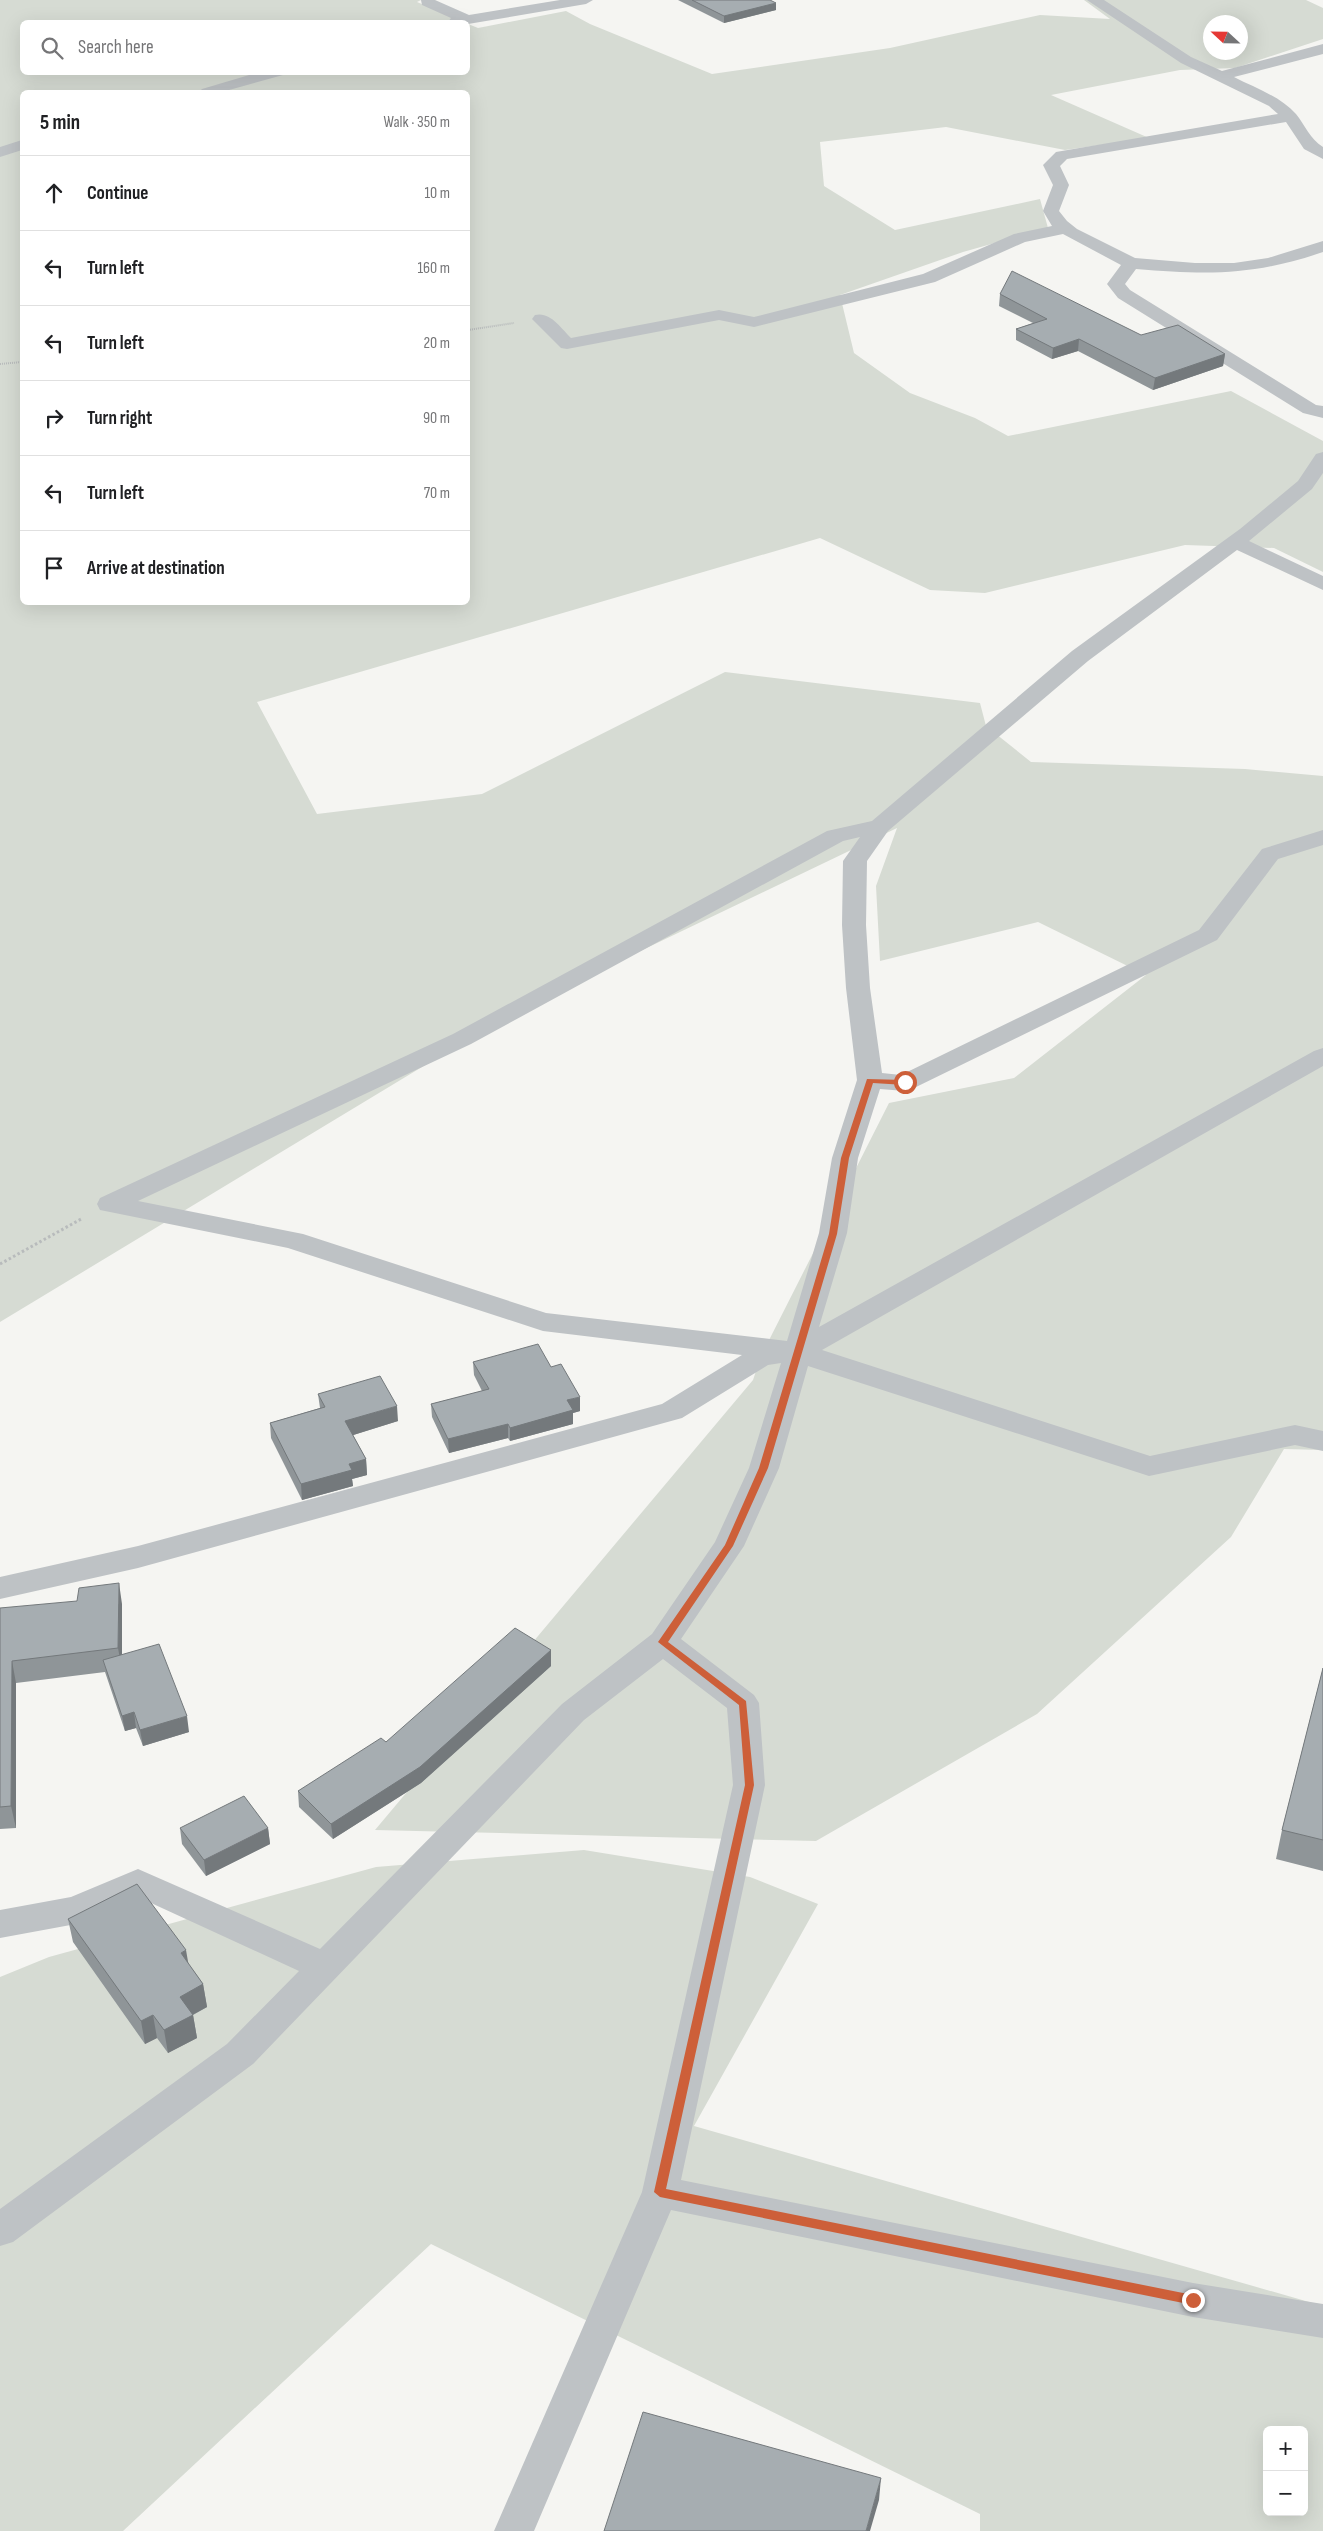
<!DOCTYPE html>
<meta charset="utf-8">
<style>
:root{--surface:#fff;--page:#f2f2f2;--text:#202124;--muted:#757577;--line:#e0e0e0}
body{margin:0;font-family:"Sofia Sans Condensed",sans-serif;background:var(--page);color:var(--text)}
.controls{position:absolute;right:15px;bottom:15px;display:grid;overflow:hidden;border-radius:8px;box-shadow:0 5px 20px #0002}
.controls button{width:45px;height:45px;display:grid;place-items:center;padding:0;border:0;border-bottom:1px solid var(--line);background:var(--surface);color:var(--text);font:25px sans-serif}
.compass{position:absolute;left:1203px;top:15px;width:45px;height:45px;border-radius:50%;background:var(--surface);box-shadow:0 5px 20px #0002;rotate:292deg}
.stop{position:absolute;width:15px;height:15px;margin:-11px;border:4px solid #cd5f39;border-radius:50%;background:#fff}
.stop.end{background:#cd5f39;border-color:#fff;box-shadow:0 1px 5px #0008}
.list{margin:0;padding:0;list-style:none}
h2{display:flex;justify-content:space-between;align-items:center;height:65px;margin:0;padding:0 20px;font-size:21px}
h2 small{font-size:16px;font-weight:400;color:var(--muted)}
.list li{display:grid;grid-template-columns:32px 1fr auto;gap:15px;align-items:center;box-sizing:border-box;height:75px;padding:0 20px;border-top:1px solid var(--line)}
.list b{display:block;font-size:19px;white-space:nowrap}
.list em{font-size:16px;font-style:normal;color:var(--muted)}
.icon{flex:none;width:28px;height:28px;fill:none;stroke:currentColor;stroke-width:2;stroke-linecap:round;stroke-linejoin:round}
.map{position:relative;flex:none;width:1323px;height:2531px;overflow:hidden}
.search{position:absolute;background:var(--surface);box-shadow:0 5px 20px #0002;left:20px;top:20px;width:450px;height:55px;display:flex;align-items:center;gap:12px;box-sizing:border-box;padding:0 18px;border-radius:8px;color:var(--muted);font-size:19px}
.panel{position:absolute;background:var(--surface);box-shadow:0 5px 20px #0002;left:20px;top:90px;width:450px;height:515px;border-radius:8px}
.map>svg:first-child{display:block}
.green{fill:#d6dbd3;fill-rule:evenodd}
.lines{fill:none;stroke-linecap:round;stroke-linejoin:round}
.path-far1{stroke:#b8bbbc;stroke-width:2;stroke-dasharray:1 1;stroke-linecap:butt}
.path{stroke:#b8bbbc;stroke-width:3;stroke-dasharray:2.5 2.5;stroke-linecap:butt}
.minor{fill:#bec2c5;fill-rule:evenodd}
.wall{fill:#8f9598}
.shaded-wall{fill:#74797c}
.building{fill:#a6adb1;stroke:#74797c}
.route{fill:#cd5f39}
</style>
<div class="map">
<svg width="1323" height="2531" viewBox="0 0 1323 2531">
<rect width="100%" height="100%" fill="#f5f5f2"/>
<path class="green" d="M0,0H421L417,2L465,22H22V72H468V24L478,28L566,11L590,24L712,74L890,48L1040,15L1110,19L1084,0H1306L1323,8V39L1235,68L1180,70L1051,95L1149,138L1065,150L946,127L820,142L824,186L895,230L1040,199L1048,228L963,252L840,295L854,353L910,393L975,418L1008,436L1231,391L1323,441V572L1274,548L1185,545L985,593L930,590L820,538L257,702L317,814L482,794L725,672L980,703L986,726L1031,762L1245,769L1323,776V1450L1284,1449L1231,1537L1037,1714L816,1841L375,1830L753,1380L761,1356L889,1103L1014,1078L1146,975L1038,922L880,961L876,886L897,828L513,1012L0,1322ZM1210,22H1240V52H1210ZM22,92H468V602H22Z
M584,1850L750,1877L818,1904L694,2126L1323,2306V2531H980V2514L431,2244L123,2531H0V1977L49,1957L376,1867ZM1267,2430H1304V2512H1267Z"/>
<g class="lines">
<path class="path-far1" d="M468,330L514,323
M0,364L22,362"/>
<path class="path" d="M0,1264L83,1218"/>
<path class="minor" d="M421,0H435L469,15L560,0H593L586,4L468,24V22H448L451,18L422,5Z
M1087,0H1104L1191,57L1222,71L1323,44V54L1234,77C1255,88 1280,96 1296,114C1305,125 1310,139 1323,147V159L1304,149L1286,122L1067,159L1060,166L1069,185L1059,211L1067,221L1077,229L1135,258L1195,263H1234L1268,258L1323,241V252C1253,276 1208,275 1136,269L1125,284L1130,290L1316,405L1323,406V418L1303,413L1118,298L1107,284L1121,265L1063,234L1025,242L935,282L754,327L719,320L567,349L561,348L532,319L535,315C550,311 561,328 571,338L719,310L754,317L923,274L1014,234L1052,226L1043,211L1053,185L1043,165L1056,152L1278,114L1269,106L1181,63Z
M259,72H285L283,75L222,92H199L202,89Z
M22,140V150L0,157V147Z
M1323,452V473L1312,489L1249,541L1323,576V590L1237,550L1088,661L888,831L867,861L866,925L870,988L882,1073L901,1075L1199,930L1262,849L1323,830V845L1278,859L1217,940L914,1088L905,1091L880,1089L858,1158L847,1233L819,1327L1314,1051L1323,1048V1066L822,1350L1150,1456L1295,1425L1323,1431V1451L1295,1445L1149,1476L808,1366L779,1468L744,1546L681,1639L754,1695L759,1703L765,1785L681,2180L1193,2283L1323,2304V2338L1193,2317L671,2210L534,2531H494L642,2192L733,1785L727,1708L663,1659L584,1720L253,2064L13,2242L0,2246V2209L227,2044L299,1971L138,1897L76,1924L0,1938V1910L71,1897L138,1869L320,1949L562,1704L652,1634L715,1542L749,1468L781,1363L768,1365L682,1418L138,1568L0,1599V1577L138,1546L662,1404L742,1355L543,1331L288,1248L110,1212L100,1210L97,1204L100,1198L453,1034L827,831L872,821L1072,651L1240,529L1298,481L1316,454ZM860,837L843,861L842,925L846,988L857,1080L832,1158L819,1233L787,1341L546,1313L303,1234L138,1201L471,1044L843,841Z"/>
</g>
<path class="wall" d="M678,0H770L776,10L724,23Z
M1000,294L1141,335L1225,354L1223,366L1153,390L1078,351L1052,359L1016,340V329L1033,323L999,306Z
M473,1362L551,1367L580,1411L573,1413V1424L510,1441L508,1438L449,1453L432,1417L431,1404L482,1391L474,1375Z
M318,1394L398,1421L353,1435L366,1459L367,1475L352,1479L353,1486L302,1500L271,1438L270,1423L320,1408Z
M122,1604V1655L189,1732L143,1746L136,1728L125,1731L105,1672L16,1683V1828L0,1829V1608Z
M551,1650V1666L421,1783L333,1839L299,1807L298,1791Z
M1323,1668V1871L1276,1859L1282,1830Z
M180,1828H268L270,1844L206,1876L182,1844Z
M68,1919L188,1963L203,1984L207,2007L193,2015L197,2038L168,2053L157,2038L145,2044L73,1942Z"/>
<path class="shaded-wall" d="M776,3V10L724,23V16Z
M1079,339L1078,351L1052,359L1053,348Z
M1225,354L1223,366L1153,390L1155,378Z
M580,1397V1411L573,1413V1424L510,1441V1428L567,1400Z
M397,1406L398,1421L347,1437L345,1421Z
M508,1424V1438L449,1453L448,1439Z
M366,1459L367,1475L352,1479L353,1486L302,1500L301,1484L349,1464Z
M119,1583L122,1604V1670L118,1648Z
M551,1650V1666L421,1783L333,1839L331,1824Z
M12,1661L16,1683V1828L11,1806Z
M134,1712L136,1728L125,1731L122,1716Z
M187,1716L189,1732L143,1746L140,1730Z
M268,1828L270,1844L206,1876L204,1860Z
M186,1950L190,1973L181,1953Z
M203,1984L207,2007L183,2020L180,1997Z
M153,2015L157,2038L145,2044L141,2021Z
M193,2015L197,2038L168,2053L164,2030Z
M881,2478L879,2500L870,2531H866Z"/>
<path class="building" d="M692,0H770L776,3L724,16Z
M1012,271L1141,335L1178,325L1225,354L1155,378L1079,339L1053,348L1016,329L1047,319L1000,294Z
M538,1344L551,1367L561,1364L580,1397L567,1400L573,1410L510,1428L508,1424L448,1439L431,1404L489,1389L473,1362Z
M380,1376L397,1406L345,1421L366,1459L349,1464L352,1470L301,1484L270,1423L325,1407L318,1394Z
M119,1583L118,1648L12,1661L11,1806L0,1807V1608L77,1601L79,1588Z
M515,1628L551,1650L420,1767L331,1824L298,1791L381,1738L386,1742Z
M159,1644L187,1716L140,1730L134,1712L122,1716L103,1660Z
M1323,1668V1840L1282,1830Z
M244,1796L268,1828L204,1860L180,1828Z
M137,1884L186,1950L181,1953L203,1984L180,1997L193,2015L164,2030L153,2015L141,2021L68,1919Z
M643,2412L881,2478L866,2531H604Z"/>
<path class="route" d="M867,1079L905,1080L909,1082L905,1085L873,1083L849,1158L837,1234L768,1468L733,1546L668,1642L746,1701L754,1785L666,2189L1193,2295L1198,2300L1193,2305L660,2197L654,2192L745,1785L739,1705L658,1642L725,1545L759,1468L829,1234L841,1158Z"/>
</svg>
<div class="controls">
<button>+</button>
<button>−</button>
</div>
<svg class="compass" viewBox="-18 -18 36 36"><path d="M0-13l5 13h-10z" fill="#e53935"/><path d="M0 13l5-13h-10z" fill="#757577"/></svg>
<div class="stop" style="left:905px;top:1082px"></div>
<div class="stop end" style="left:1193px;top:2300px"></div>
<div class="search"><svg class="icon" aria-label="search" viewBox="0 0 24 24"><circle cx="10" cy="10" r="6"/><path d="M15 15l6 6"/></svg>Search here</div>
<section class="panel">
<h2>5 min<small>Walk · 350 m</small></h2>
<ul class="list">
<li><svg class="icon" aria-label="ahead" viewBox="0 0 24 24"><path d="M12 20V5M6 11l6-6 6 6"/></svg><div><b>Continue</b></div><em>10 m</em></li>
<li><svg class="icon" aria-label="left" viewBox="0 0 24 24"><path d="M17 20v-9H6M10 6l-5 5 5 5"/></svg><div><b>Turn left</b></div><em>160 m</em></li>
<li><svg class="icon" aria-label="left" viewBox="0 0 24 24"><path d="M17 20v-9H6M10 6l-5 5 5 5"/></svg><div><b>Turn left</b></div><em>20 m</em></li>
<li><svg class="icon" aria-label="right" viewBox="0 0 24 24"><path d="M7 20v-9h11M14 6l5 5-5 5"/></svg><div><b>Turn right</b></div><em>90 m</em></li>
<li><svg class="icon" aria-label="left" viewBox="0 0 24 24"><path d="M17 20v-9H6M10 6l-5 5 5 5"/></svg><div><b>Turn left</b></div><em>70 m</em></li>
<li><svg class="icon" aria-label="arrive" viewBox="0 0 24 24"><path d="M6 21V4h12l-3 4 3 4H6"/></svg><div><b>Arrive at destination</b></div></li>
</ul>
</section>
</div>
